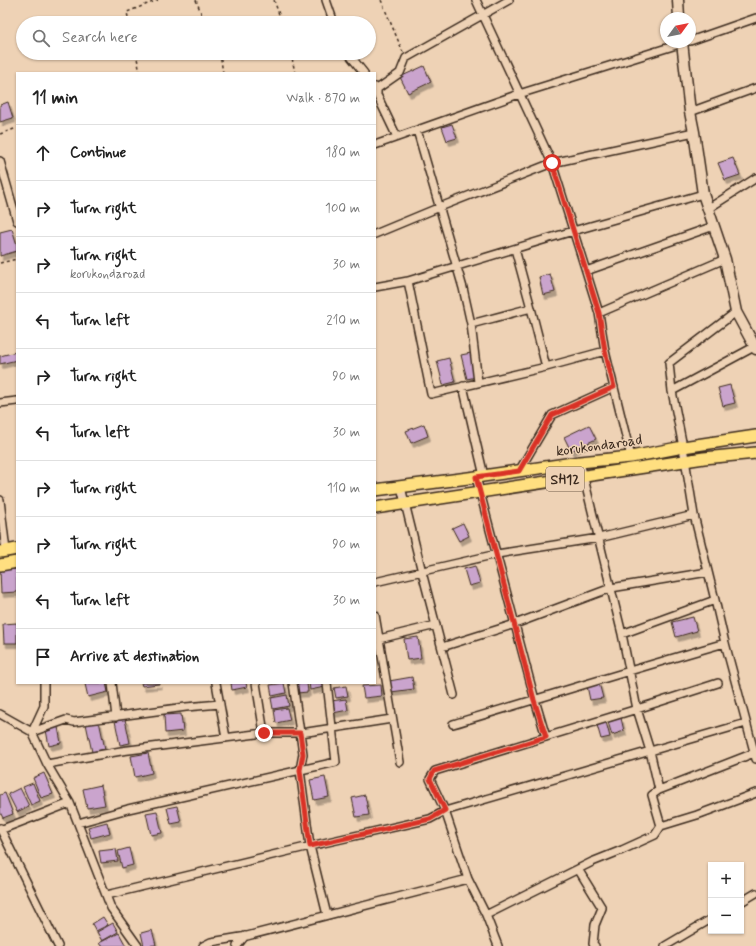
<!DOCTYPE html>
<meta charset="utf-8">
<style>
:root{--surface:#fff;--page:#f2f2f2;--text:#222;--muted:#767676;--line:#e0e0e0}
body{margin:0;font-family:Mynerve,sans-serif;background:var(--page);color:var(--text)}
.controls{position:absolute;right:12px;bottom:12px;display:grid;overflow:hidden;border-radius:0px;box-shadow:0 1px 3px #0004}
.controls button{width:36px;height:36px;display:grid;place-items:center;padding:0;border:0;border-bottom:1px solid var(--line);background:var(--surface);color:var(--text);font:20px sans-serif}
.compass{position:absolute;left:660px;top:12px;width:36px;height:36px;border-radius:50%;background:var(--surface);box-shadow:0 1px 3px #0004;rotate:57deg}
.stop{position:absolute;width:12px;height:12px;margin:-9px;border:3px solid #d93025;border-radius:50%;background:#fff}
.stop.end{background:#d93025;border-color:#fff;box-shadow:0 1px 4px #0008}
.list{margin:0;padding:0;list-style:none}
h2{display:flex;justify-content:space-between;align-items:center;height:52px;margin:0;padding:0 16px;font-size:17px}
h2 small{font-size:13px;font-weight:400;color:var(--muted)}
.list li{display:grid;grid-template-columns:26px 1fr auto;gap:12px;align-items:center;box-sizing:border-box;height:56px;padding:0 16px;border-top:1px solid var(--line)}
.list b{display:block;font-size:15px;white-space:nowrap}
.list p{margin:0;font-size:13px;white-space:nowrap;color:var(--muted)}
.list em{font-size:13px;font-style:normal;color:var(--muted)}
.icon{flex:none;width:22px;height:22px;fill:none;stroke:currentColor;stroke-width:2;stroke-linecap:round;stroke-linejoin:round}
.map{position:relative;flex:none;width:756px;height:946px;overflow:hidden}
.search{position:absolute;background:var(--surface);box-shadow:0 1px 3px #0004;left:16px;top:16px;width:360px;height:44px;display:flex;align-items:center;gap:10px;box-sizing:border-box;padding:0 14px;border-radius:22px;color:var(--muted);font-size:15px}
.panel{position:absolute;background:var(--surface);box-shadow:0 1px 3px #0004;left:16px;top:72px;width:360px;height:612px;border-radius:0px}
.map>svg:first-child{display:block}
.building{fill:#caa4cd;stroke:#3b2a1e;filter:url(#shadow)}
.lines{fill:none;stroke-linecap:round;stroke-linejoin:round}
.street-casing{stroke:#3b2a1e;stroke-width:10}
.secondary-casing{stroke:#3b2a1e;stroke-width:13}
.primary-casing{stroke:#3b2a1e;stroke-width:14}
.path{stroke:#3b2a1e;stroke-width:1.5;stroke-dasharray:3 3;stroke-linecap:butt}
.street{stroke:#eed2b5;stroke-width:7}
.secondary{stroke:#eed2b5;stroke-width:10}
.primary{stroke:#ffdf80;stroke-width:11}
.route{stroke:#d93025;stroke-width:5}
.labels{text-anchor:middle;stroke-width:3;stroke-linejoin:round;paint-order:stroke}
.shield{fill:#eed2b5;stroke:#715c4b;stroke-width:1}
.shield-label{font-size:14px;font-weight:bold;fill:#3b2a1e}
.street-label{font-size:15px;fill:#3b2a1e;stroke:#eed2b5}
</style>
<div class="map">
<svg width="756" height="946" viewBox="0 0 756 946">
<defs>
<filter id="shadow"><feDropShadow dx="2.5" dy="4.5" stdDeviation="0" flood-color="#0004"/></filter>
</defs>
<rect width="100%" height="100%" fill="#eed2b5"/>
<filter id="ink" filterUnits="userSpaceOnUse"><feTurbulence type="fractalNoise" baseFrequency=".025" numOctaves="2"/><feDisplacementMap in="SourceGraphic" scale="8" xChannelSelector="R" yChannelSelector="G"/><feConvolveMatrix kernelMatrix="1 2 1 2 8 2 1 2 1" color-interpolation-filters="sRGB"/></filter>
<g filter="url(#ink)">
<path class="building" d="M424,66L431,82L408,93L400,77Z
M8,102L13,118L0,122V105Z
M452,124L457,138L447,141L442,127Z
M733,158L740,175L725,180L718,163Z
M12,229L17,245V251L0,256V232Z
M550,274L555,292L543,295L539,277Z
M16,352L17,360L0,364V356Z
M471,353L476,377L467,379L461,355Z
M449,358L455,382L443,385L437,361Z
M730,385L735,403L723,406L718,388Z
M424,424L428,436L411,443L406,431Z
M589,425L596,439L571,451L564,437Z
M463,523L469,536L459,541L452,528Z
M475,566L480,583L469,586L464,569Z
M17,569V592L1,593L0,570Z
M693,617L697,631L676,637L672,622Z
M17,623V643H4L3,624Z
M418,637L421,658L407,660L404,639Z
M412,677L414,689L391,692L389,681Z
M89,683H106L108,692L88,697L85,684Z
M141,683H159V684L142,686Z
M231,683H246L247,687L232,690Z
M284,683L286,693L272,696L270,685Z
M295,683H307L308,692L297,693Z
M309,683H324L325,687L310,690Z
M599,683L603,698L590,700L587,686Z
M381,685L382,696L364,698L362,686Z
M346,686L348,696L336,698L334,688Z
M287,695L289,706L273,709L271,698Z
M346,699L348,710L333,713L331,701Z
M287,708L290,720L276,723L274,710Z
M181,714L183,731L165,733L164,715Z
M621,718L624,731L612,735L608,722Z
M125,719L130,743L120,745L115,721Z
M99,721L105,749L92,752L86,724Z
M606,722L610,737L601,739L597,725Z
M58,727L61,743L49,746L46,730Z
M148,753L152,773L135,777L131,756Z
M44,773L53,794L41,798L33,778Z
M325,777L329,797L314,800L310,780Z
M33,783L40,801L31,805L23,787Z
M101,785L105,805L87,808L83,789Z
M20,788L29,806L17,812L8,794Z
M5,793L13,814L3,818L0,812V795Z
M365,795L369,815L356,817L352,798Z
M177,806L181,822L171,824L167,808Z
M157,811L162,833L151,835L146,813Z
M107,822L110,833L91,838L88,827Z
M129,848L133,865L122,868L118,851Z
M116,849L118,861L101,863L99,851Z
M103,917L108,925L96,931L92,924Z
M113,923L118,932L102,941L97,932Z
M152,930L156,945L144,946L141,933Z
M119,933L126,946H101L99,943Z"/>
<g class="lines">
<defs>
<path id="street" d="M326,0L334,23
M476,0L552,163L586,271L599,313L605,351L631,457
M690,41L756,18
M348,53L364,73
M375,87L377,89V95L397,137
M377,89L400,73L406,58L509,0
M690,112L756,88
M417,130L463,288L471,324L478,382
M375,145L519,94L686,42
M0,161L17,221
M709,208L756,178
M375,234L440,207L552,163L694,132
M515,249L531,308L546,367
M586,271L714,226
M408,281L431,394L546,367L605,351
M375,287L408,281L573,231L703,194
M736,312L669,363L672,391L683,447L694,515L715,600L725,643L756,759
M599,313L725,259
M471,324L531,308
M463,386L484,476
M672,391L754,347
M0,403L17,401
M580,462L622,634L637,709L650,751L659,790
M519,471L552,415L614,387
M476,477L535,700L546,737
M401,487L422,572L454,695
M0,500L6,551
M375,582L497,554L599,538L694,515
M375,615L400,762
M622,634L715,600
M379,639L436,625
M442,647L515,624L611,588L708,572
M44,683V706L32,732L47,764L70,803L111,908L138,946
M112,683L116,717
M216,683L226,738
M256,683L264,733
M293,683L303,754L300,770L310,846L327,915
M0,714L32,732L66,720L74,722L186,707L220,704
M453,724C544,697 634,669 725,643
M47,764L121,751L264,733H301L392,719
M78,823L128,809L336,762L327,683
M661,826L652,795L659,790L754,753
M0,828L58,946
M0,830L70,803
M578,869L602,908L595,925L593,944L595,946
M107,895L310,846L430,819L445,811L746,723
M741,902L756,893
M486,915L592,862L622,850L655,835L661,826L697,815L756,793
M203,946L211,942L247,936L468,879
M237,946L245,936
M498,946L486,915L468,879L445,811L430,779L435,771L637,709L718,683
M665,946L711,919"/>
<path id="secondary" d="M678,0L679,18
M682,42L690,112L694,132L703,194L725,259L736,312L756,349"/>
<path id="primary" d="M375,490L476,477L580,462L631,457L683,447L756,436
M375,508L704,458L756,453
M0,552L17,549
M0,565L17,562"/>
</defs>
<use href="#street" class="street-casing"/>
<use href="#secondary" class="secondary-casing"/>
<use href="#primary" class="primary-casing"/>
<path class="path" d="M196,0L205,23
M274,0L282,23
M381,0L403,52
M129,23L127,12L158,0
M136,53L140,73
M218,53L221,60L223,73
M291,53L295,73
M0,134L17,128
M0,263L17,259"/>
<use href="#street" class="street"/>
<use href="#secondary" class="secondary"/>
<use href="#primary" class="primary"/>
</g>
</g>
<g class="lines" filter="url(#ink)">
<path class="route" d="M264,733H300L303,754L300,770L310,846L430,819L445,810L430,779L434,771L546,737L534,700L476,477L519,471L552,415L614,387L605,351L599,313L586,271L552,163"/>
</g>
<g class="labels">
<rect class="shield" x="546" y="467" width="38" height="24" rx="3"/>
<g class="shield-label">
<text x="565" y="484">SH12</text>
</g>
<g class="street-label">
<text transform="translate(599 445) rotate(-8)" y="5">korukondaroad</text>
</g>
</g>
</svg>
<div class="controls">
<button>+</button>
<button>−</button>
</div>
<svg class="compass" viewBox="-18 -18 36 36"><path d="M0-13l5 13h-10z" fill="#e53935"/><path d="M0 13l5-13h-10z" fill="#767676"/></svg>
<div class="stop" style="left:552px;top:163px"></div>
<div class="stop end" style="left:264px;top:733px"></div>
<div class="search"><svg class="icon" aria-label="search" viewBox="0 0 24 24"><circle cx="10" cy="10" r="6"/><path d="M15 15l6 6"/></svg>Search here</div>
<section class="panel">
<h2>11 min<small>Walk · 870 m</small></h2>
<ul class="list">
<li><svg class="icon" aria-label="ahead" viewBox="0 0 24 24"><path d="M12 20V5M6 11l6-6 6 6"/></svg><div><b>Continue</b></div><em>180 m</em></li>
<li><svg class="icon" aria-label="right" viewBox="0 0 24 24"><path d="M7 20v-9h11M14 6l5 5-5 5"/></svg><div><b>Turn right</b></div><em>100 m</em></li>
<li><svg class="icon" aria-label="right" viewBox="0 0 24 24"><path d="M7 20v-9h11M14 6l5 5-5 5"/></svg><div><b>Turn right</b><p>korukondaroad</p></div><em>30 m</em></li>
<li><svg class="icon" aria-label="left" viewBox="0 0 24 24"><path d="M17 20v-9H6M10 6l-5 5 5 5"/></svg><div><b>Turn left</b></div><em>210 m</em></li>
<li><svg class="icon" aria-label="right" viewBox="0 0 24 24"><path d="M7 20v-9h11M14 6l5 5-5 5"/></svg><div><b>Turn right</b></div><em>90 m</em></li>
<li><svg class="icon" aria-label="left" viewBox="0 0 24 24"><path d="M17 20v-9H6M10 6l-5 5 5 5"/></svg><div><b>Turn left</b></div><em>30 m</em></li>
<li><svg class="icon" aria-label="right" viewBox="0 0 24 24"><path d="M7 20v-9h11M14 6l5 5-5 5"/></svg><div><b>Turn right</b></div><em>110 m</em></li>
<li><svg class="icon" aria-label="right" viewBox="0 0 24 24"><path d="M7 20v-9h11M14 6l5 5-5 5"/></svg><div><b>Turn right</b></div><em>90 m</em></li>
<li><svg class="icon" aria-label="left" viewBox="0 0 24 24"><path d="M17 20v-9H6M10 6l-5 5 5 5"/></svg><div><b>Turn left</b></div><em>30 m</em></li>
<li><svg class="icon" aria-label="arrive" viewBox="0 0 24 24"><path d="M6 21V4h12l-3 4 3 4H6"/></svg><div><b>Arrive at destination</b></div></li>
</ul>
</section>
</div>
